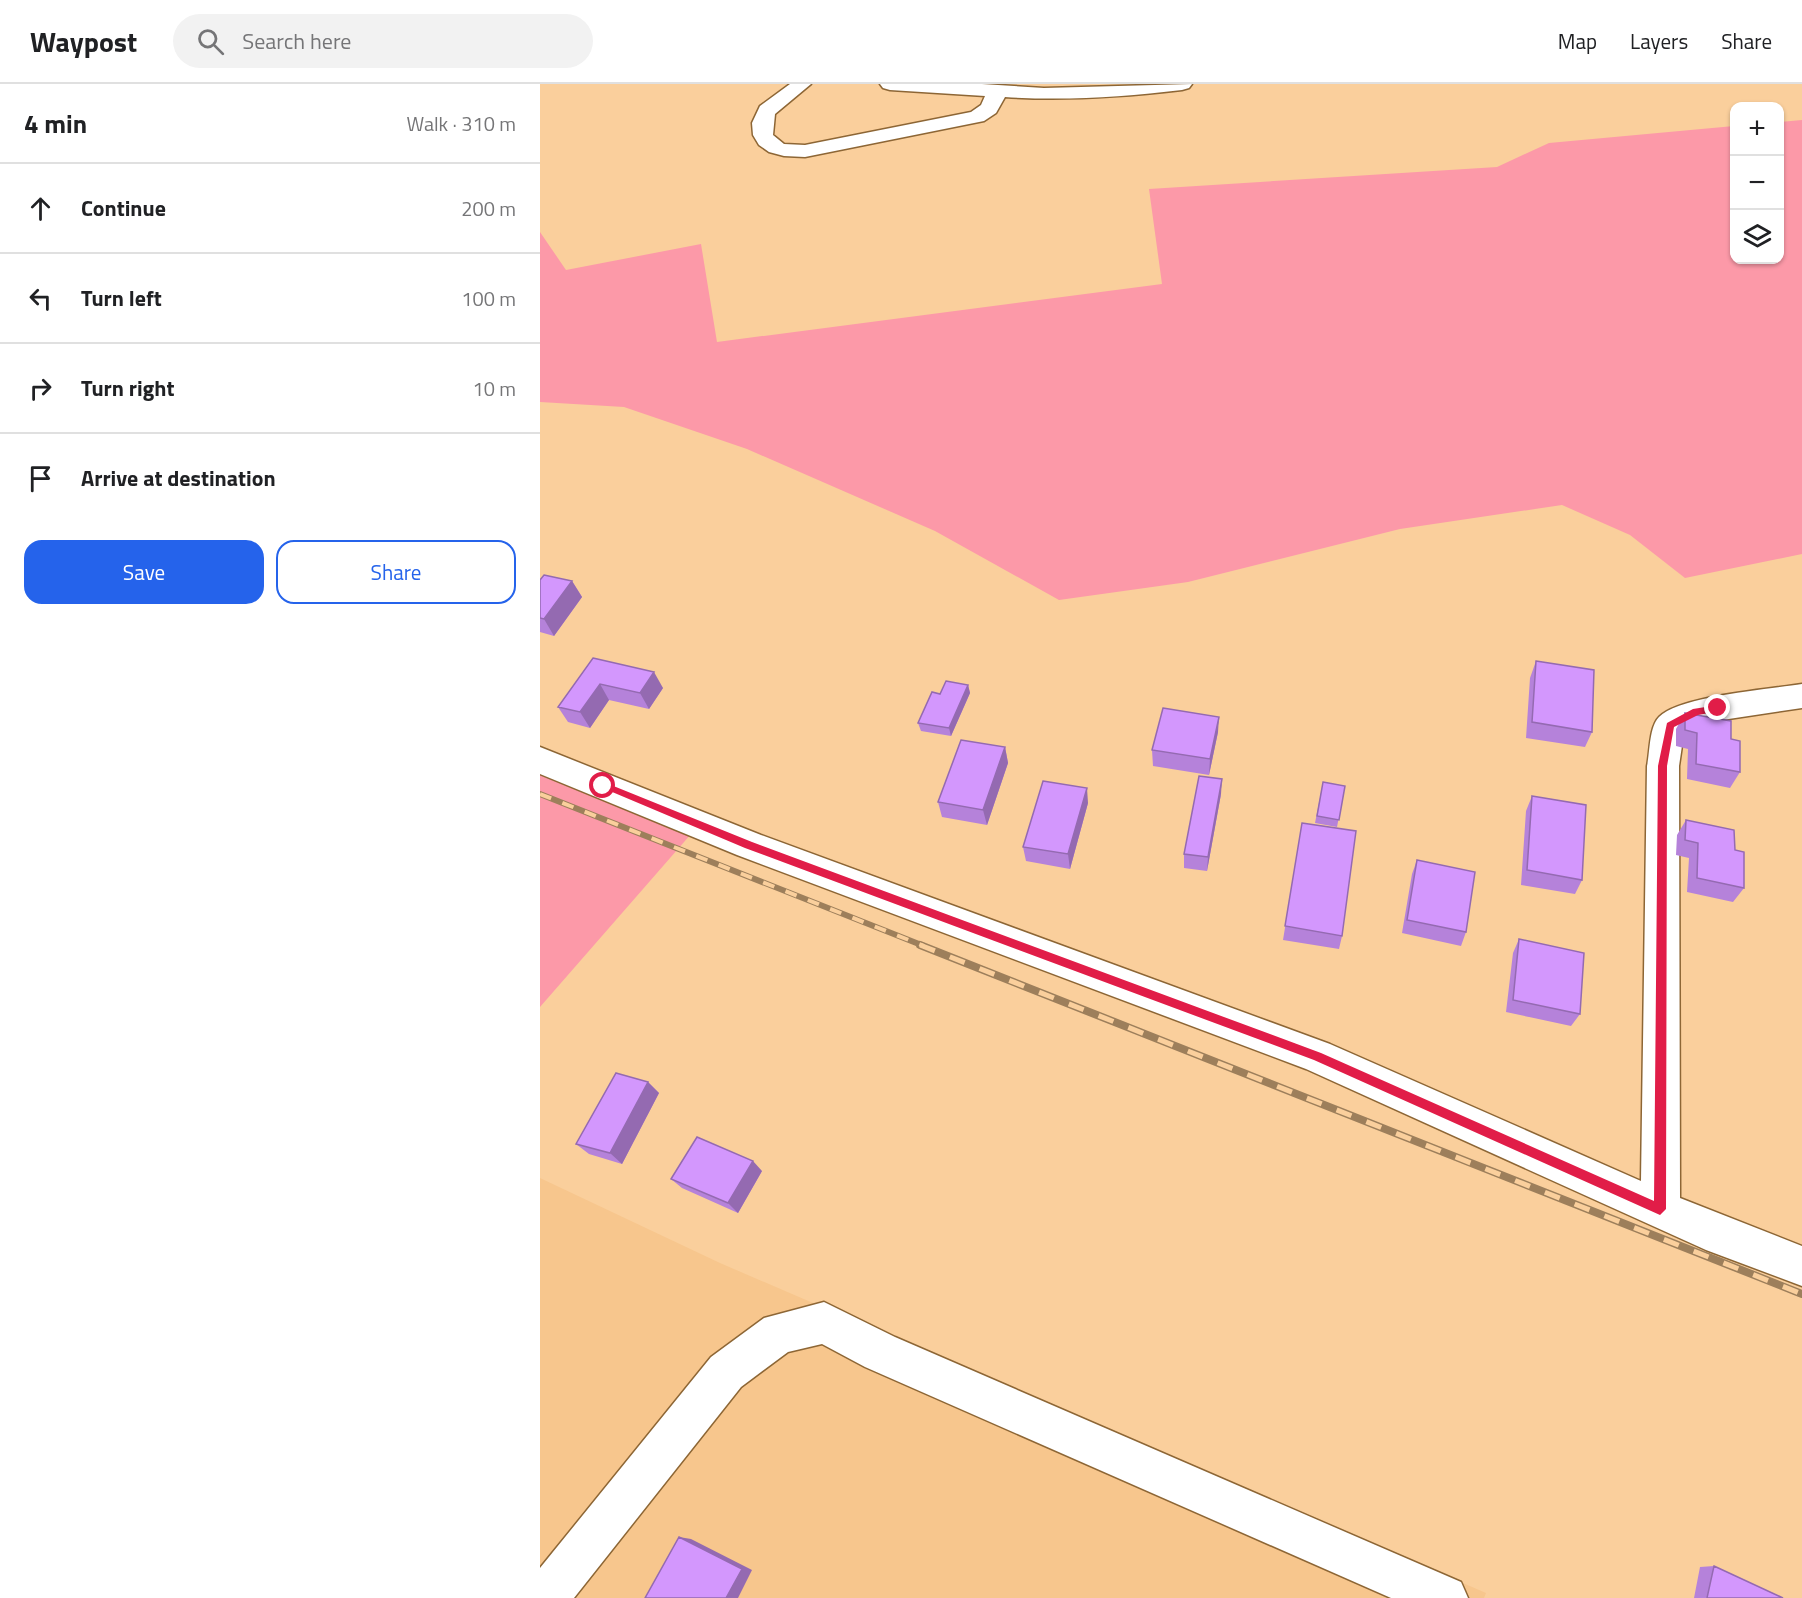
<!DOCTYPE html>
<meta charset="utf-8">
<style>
:root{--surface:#fff;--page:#f2f2f2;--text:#202124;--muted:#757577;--line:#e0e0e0;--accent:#2563eb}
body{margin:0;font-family:"Titillium Web",sans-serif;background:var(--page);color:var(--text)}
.controls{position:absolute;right:18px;top:18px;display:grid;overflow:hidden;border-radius:12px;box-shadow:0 2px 4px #0004}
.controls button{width:54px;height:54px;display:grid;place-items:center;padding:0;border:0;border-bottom:2px solid var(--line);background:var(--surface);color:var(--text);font:30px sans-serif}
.stop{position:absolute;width:18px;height:18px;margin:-14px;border:4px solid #e11d48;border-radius:50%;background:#fff}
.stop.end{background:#e11d48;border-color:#fff;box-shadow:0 2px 6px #0008}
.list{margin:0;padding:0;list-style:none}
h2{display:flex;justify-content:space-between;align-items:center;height:78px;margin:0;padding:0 24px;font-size:26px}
h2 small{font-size:20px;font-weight:400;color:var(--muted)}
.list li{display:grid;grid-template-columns:39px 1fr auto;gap:18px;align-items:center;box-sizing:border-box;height:90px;padding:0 24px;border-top:2px solid var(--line)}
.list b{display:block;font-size:22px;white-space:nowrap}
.list em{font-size:20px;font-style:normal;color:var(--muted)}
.actions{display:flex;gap:12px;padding:18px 24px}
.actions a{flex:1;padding:14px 0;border:2px solid var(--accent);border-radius:18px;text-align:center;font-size:21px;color:var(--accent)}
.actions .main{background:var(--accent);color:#fff}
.icon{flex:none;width:33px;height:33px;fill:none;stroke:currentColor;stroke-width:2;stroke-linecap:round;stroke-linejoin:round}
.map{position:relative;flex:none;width:1262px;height:1514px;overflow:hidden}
header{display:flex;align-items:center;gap:36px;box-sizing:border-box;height:84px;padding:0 30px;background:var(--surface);border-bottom:2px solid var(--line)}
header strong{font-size:28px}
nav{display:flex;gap:33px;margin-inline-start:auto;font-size:21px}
.search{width:420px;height:54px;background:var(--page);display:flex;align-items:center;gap:15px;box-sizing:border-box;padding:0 21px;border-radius:33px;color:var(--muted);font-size:22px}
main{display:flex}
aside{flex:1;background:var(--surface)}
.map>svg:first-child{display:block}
.built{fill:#f7c68d}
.green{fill:#fc99a8}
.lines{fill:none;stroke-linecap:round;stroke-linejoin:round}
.minor-casing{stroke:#8d6635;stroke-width:3}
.minor{fill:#fff;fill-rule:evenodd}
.rail-far1-casing{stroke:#9d7f5b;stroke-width:6}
.rail-casing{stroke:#9d7f5b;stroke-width:8}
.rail-far1{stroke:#facf9c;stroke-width:4;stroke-dasharray:12;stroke-linecap:butt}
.rail{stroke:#facf9c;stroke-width:5;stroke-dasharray:16;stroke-linecap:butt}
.wall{fill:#b582da}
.shaded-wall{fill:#946ab1}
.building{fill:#d397fd;stroke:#946ab1;stroke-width:1.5}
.route{fill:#e11d48}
</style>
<header>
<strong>Waypost</strong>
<div class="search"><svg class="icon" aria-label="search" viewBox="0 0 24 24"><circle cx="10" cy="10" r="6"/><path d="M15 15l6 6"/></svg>Search here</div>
<nav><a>Map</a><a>Layers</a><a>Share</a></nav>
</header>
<main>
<aside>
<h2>4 min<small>Walk · 310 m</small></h2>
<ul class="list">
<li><svg class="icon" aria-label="ahead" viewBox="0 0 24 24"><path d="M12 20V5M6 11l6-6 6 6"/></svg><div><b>Continue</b></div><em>200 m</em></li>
<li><svg class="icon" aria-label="left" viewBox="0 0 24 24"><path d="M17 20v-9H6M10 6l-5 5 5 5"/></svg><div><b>Turn left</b></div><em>100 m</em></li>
<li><svg class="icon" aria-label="right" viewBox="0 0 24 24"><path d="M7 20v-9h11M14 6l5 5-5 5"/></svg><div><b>Turn right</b></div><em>10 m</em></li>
<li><svg class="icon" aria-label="arrive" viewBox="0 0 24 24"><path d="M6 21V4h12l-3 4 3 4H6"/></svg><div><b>Arrive at destination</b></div></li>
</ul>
<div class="actions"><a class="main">Save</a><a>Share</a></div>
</aside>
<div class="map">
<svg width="1262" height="1514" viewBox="0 0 1262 1514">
<rect width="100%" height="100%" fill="#facf9c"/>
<path class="built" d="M0,1094L180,1179L946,1509L944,1514H0Z"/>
<path class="green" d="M1262,36V470L1145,494L1090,451L1022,421L860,445L648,498L519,516L395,447L207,365L84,323L0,318V148L26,186L161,160L177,258L622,200L609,105L957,83L1009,59L1194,42V176H1240V38Z
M0,677L158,742L0,923Z"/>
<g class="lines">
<defs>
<path id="minor" d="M250,0H271L235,30L233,51L244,60L265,61L431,28L441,21L445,12L350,6L343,4L340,0H442L504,4L652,0L649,4L642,6C583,13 525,17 465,13L456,29L444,37L265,73L244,72L229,68L219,61L213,51L212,39L220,22Z
M1262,600V624L1162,639L1144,648L1139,682L1140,1114L1262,1162V1202L1166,1166L766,985L197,771L0,690V663L221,751L790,960L1101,1097L1107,682C1110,669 1109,643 1119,633C1139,612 1231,605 1262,600Z
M284,1218L355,1253L921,1498L928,1514H851L325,1283L282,1260L248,1268L201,1303L34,1514H0V1484L171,1273L224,1234Z"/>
</defs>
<use href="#minor" class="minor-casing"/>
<use href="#minor" class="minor"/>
<defs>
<path id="rail-far1" d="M0,710L384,862"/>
<path id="rail" d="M380,861L1262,1210"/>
</defs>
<use href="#rail-far1" class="rail-far1-casing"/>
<use href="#rail" class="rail-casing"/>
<use href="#rail-far1" class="rail-far1"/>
<use href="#rail" class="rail"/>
</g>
<path class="wall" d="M0,496L32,497L42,513L14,552L0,548Z
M53,574L123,604L109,625L69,616L50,644L28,638L18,623Z
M996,577L1052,648L1045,663L986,654L990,594Z
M428,601L430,609L411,652L381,647L378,639L400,610Z
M1145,629L1191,655L1200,688L1190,704L1147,695L1148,665L1136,662V645Z
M678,648L669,691L613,682L612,666Z
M465,663L468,679L447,741L402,733L398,718Z
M783,698L805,702L797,743L775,739Z
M681,710L667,787L644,784V770Z
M992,712L1042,796L1035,810L981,801L986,727Z
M548,719L530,785L486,777L483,763Z
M1146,736L1195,766L1204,804L1193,818L1147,808L1149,774L1136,771L1137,751Z
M762,739L802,852L799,865L743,856Z
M877,776L926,848L921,862L862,849L872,790Z
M979,855L1040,930L1031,942L966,928L973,869Z
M108,998L119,1009L82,1080L49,1070L36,1060Z
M222,1087L198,1129L142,1104L131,1095Z
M1174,1482L1243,1514H1154L1160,1483Z"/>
<path class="shaded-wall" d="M32,497L42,513L14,552L4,535Z
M114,588L123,604L109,625L100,609Z
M60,600L69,616L50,644L40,628Z
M428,601L430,609L411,652L409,644Z
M679,633L678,648L669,691L670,675Z
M465,663L468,679L447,741L443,726Z
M682,695L681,710L667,787L668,773Z
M547,704L548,719L530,785L528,770Z
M108,998L119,1009L82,1080L70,1069Z
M213,1077L222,1087L198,1129L188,1119Z
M139,1453L151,1455L212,1486L198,1514H186Z"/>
<path class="building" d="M4,491L32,497L4,535L0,534V496Z
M53,574L114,588L100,609L60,600L40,628L18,623Z
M996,577L1054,586L1052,648L992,638Z
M406,597L428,601L409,644L378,639L392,608L400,610Z
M623,624L679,633L670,675L612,666Z
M1145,629L1191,637V655L1200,657V688L1156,680L1157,649L1145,646Z
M421,656L465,663L443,726L398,718Z
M659,692L682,695L668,773L644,770Z
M503,697L547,704L528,770L483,763Z
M783,698L805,702L799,736L777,732Z
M992,712L1046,721L1042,796L987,786Z
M1146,736L1194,746L1195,766L1204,768V804L1157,794L1158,759L1145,756Z
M762,739L816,747L802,852L745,842Z
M877,776L935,788L926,848L867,836Z
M979,855L1044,869L1040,930L973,916Z
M76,989L108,998L70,1069L36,1060Z
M157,1053L213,1077L188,1119L131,1095Z
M139,1453L202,1485L186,1514H105Z
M1174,1482L1243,1514H1167Z"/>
<path class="route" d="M1178,621L1182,624L1181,627L1158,631L1134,643L1127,682L1126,1125L1120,1131L774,976L205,764L58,702L63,698L66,699L212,758L781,969L1114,1117L1118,682L1127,639L1153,625Z"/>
</svg>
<div class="controls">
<button>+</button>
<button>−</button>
<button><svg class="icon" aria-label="layers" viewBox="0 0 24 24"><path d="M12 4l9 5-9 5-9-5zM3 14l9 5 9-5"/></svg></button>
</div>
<div class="stop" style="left:63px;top:702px"></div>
<div class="stop end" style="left:1178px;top:624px"></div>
</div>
</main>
